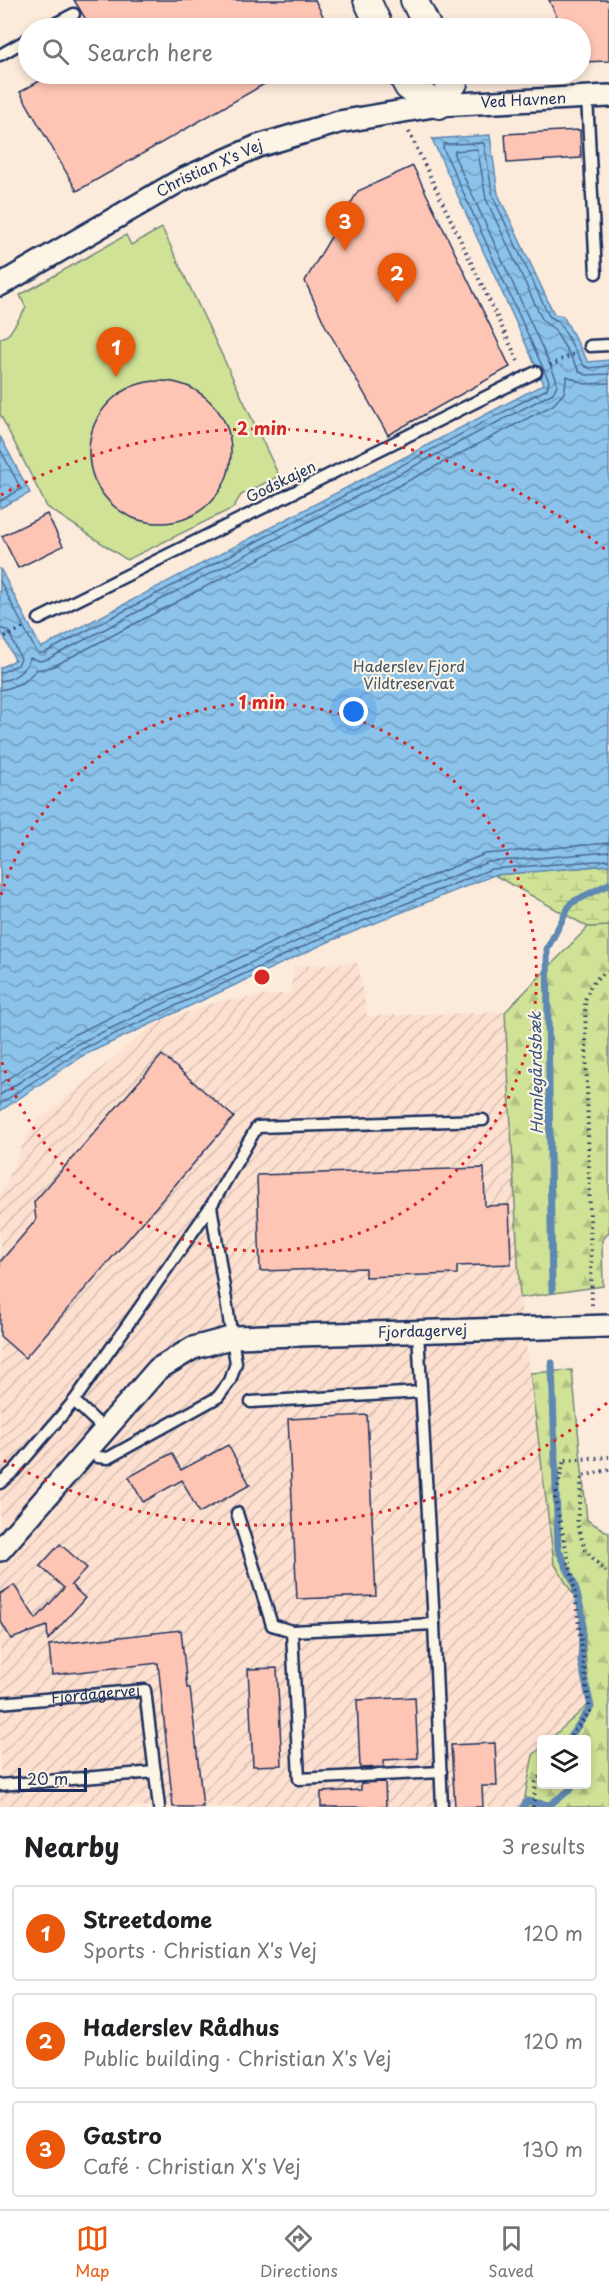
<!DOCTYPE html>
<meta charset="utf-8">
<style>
:root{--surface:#fff;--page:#f2f2f2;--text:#202124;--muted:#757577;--line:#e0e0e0;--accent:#ea580c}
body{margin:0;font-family:"Playpen Sans",sans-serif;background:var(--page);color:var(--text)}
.controls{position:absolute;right:18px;bottom:18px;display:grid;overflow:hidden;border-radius:6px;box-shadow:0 3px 9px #0003}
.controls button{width:54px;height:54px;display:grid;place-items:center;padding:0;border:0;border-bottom:2px solid var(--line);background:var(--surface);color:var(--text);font:30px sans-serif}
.scale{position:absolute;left:18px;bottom:15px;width:69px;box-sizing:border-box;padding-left:6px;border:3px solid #1b2f5e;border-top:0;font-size:16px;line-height:21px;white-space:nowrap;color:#1b2f5e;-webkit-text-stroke:4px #fcf5e5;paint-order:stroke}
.you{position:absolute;left:354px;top:712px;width:21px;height:21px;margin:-15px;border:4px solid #fff;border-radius:50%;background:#1a73e8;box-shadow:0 0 0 9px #1a73e833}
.badge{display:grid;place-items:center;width:39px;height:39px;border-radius:50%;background:var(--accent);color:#fff;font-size:20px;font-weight:700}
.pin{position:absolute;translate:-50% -50px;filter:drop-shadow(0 2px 3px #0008)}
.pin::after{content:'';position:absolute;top:32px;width:21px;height:18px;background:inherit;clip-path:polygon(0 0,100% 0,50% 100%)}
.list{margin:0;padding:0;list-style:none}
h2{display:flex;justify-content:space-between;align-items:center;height:78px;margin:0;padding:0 24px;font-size:26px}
h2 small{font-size:20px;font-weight:400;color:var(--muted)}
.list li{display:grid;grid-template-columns:39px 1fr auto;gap:18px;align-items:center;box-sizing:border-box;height:96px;margin:0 12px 12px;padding:0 12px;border:2px solid var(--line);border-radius:6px}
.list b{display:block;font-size:22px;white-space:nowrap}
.list p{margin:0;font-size:20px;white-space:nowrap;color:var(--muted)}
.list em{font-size:20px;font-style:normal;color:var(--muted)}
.icon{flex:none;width:33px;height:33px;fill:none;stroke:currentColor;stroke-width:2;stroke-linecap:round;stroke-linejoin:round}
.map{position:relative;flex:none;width:609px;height:1807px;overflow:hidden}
.search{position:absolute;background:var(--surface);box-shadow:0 3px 9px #0003;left:18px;right:18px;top:18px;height:66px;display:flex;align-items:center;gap:15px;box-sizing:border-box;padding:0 21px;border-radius:33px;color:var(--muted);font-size:22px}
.sheet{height:402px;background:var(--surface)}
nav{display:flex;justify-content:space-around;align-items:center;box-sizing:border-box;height:84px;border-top:2px solid var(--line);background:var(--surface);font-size:16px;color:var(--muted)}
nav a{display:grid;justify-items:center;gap:3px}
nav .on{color:var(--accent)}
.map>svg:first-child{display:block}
.industrial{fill:url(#industrial-furrows)}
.forest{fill:url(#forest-firs);stroke:#76887a;stroke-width:1.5}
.wetland{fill:url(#wetland-marsh);stroke:#76887a;stroke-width:1.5}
.green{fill:#d0e296;stroke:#76887a;stroke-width:1.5}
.water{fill:url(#water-waves);stroke:#5f88b2;stroke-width:1.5}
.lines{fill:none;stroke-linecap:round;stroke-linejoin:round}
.shore{stroke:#486a96;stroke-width:1.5}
.stream{stroke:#5f88b2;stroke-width:7}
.building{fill:#fec5b4;stroke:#1b2f5e;stroke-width:1.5}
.service-casing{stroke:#1b2f5e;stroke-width:15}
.minor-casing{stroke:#1b2f5e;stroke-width:26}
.tertiary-casing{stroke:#1b2f5e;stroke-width:30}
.path{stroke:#1b2f5e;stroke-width:4;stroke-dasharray:1.5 4.5;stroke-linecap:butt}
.service{stroke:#fcf5e5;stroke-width:10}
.minor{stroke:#fcf5e5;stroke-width:21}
.tertiary{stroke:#fcf5e5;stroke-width:26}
.ring{fill:none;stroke:#d62828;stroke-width:3;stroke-dasharray:3 6}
.labels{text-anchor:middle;stroke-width:4.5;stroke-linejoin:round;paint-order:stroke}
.street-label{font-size:15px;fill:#1b2f5e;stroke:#fcf5e5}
.park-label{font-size:15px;fill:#3f5369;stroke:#fcf5e5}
.water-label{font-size:16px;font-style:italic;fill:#375481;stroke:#fcf5e5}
.centre{fill:#d62828;stroke:#fcf5e5;stroke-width:3}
.ring-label{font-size:18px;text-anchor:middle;font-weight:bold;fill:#d62828;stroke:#fcf5e5;stroke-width:4.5;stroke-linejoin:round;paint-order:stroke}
</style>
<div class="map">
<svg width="609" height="1807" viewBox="0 0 609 1807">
<defs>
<pattern id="industrial-furrows" width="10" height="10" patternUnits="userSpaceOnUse" patternTransform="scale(1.5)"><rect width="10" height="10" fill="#fde0cf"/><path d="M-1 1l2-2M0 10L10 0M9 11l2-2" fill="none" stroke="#d8c0b4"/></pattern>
<pattern id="forest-firs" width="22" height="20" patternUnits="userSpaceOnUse" patternTransform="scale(1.5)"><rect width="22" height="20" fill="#d0e296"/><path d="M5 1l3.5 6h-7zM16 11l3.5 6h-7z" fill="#b2c284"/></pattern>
<pattern id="wetland-marsh" width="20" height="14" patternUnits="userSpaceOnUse" patternTransform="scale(1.5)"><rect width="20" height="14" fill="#d0e296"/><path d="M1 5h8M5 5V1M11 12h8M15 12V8" fill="none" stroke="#b2c284"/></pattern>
<pattern id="water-waves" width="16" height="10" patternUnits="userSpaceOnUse" patternTransform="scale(1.5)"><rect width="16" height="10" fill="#8cc3ea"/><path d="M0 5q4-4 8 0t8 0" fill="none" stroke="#729fc1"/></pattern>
</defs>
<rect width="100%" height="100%" fill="#fcebdb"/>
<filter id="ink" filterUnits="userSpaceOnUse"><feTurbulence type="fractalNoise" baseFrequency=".0167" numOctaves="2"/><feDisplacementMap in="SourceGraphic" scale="12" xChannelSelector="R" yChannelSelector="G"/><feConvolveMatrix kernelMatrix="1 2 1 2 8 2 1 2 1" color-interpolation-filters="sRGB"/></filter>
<g filter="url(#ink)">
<path class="industrial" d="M358,963L367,1016L505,1012L520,1298L554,1563L582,1609L589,1705L550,1739L542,1740L541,1748L533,1755L523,1807H0V1196L31,1127L154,1024L219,1001L290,993L294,966Z"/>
<path class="forest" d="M609,926V1232L602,1241L603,1286L520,1298L505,1012L588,927Z
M572,1370L587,1520L609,1533V1807H523L533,1755L541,1748L542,1784H586V1740L550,1739L589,1704L582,1609L554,1563L530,1373Z"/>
<path class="wetland" d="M609,865V926L588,927L494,875Z"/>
<path class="green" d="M162,228L279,476L241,495L233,508L127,560L47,507L0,414V339L9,334L26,308L20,295L126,235L131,245Z"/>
<path class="water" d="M490,135L498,194L554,314L563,316L588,362L609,360V865L494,875L328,942L82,1056L0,1111V668L15,660L0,629V568L41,648L544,384L432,139Z
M0,436L30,493L0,508Z"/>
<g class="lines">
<path class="shore" d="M0,449L21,489L0,501
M0,581L35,649L39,653H44L547,389L549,381L443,148L444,144L484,143L493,197L549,316L559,322L584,366L589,368L609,366
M0,628L8,631L21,659L18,665L0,673
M0,681C15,679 25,671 30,658L40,661L48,659L553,393L557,385L556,378L454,155L455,151L476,149L478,151L486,199L543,321L554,329L580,372L587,375L609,374
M0,690L9,688L25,681L36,670L52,667L553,405L564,393L567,376L585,384L609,383
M0,1084L73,1035L319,921L485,854L609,843
M0,1095L77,1044L323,929L488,862L609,852
M0,1104L80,1050L326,936L491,869L609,860"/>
<path class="stream" d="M552,1290L547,949L571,903L609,884
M552,1363L558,1549L574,1583L583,1617L581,1662L591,1707L568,1740
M523,1807L527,1801L549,1805L571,1789L570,1784"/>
</g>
<path class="building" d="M74,0H315L329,28H91Z
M549,0H609V61L580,62V28H562Z
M52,74H282L77,191L20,92Z
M580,130L581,158L507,163L505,134Z
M413,166L510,367L388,435L325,325L305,281L358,191Z
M89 452a71 71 0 1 1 142 0a71 71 0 1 1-142 0Z
M47,514L63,546L18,568L2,536Z
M162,1055L234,1117L25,1358L0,1336V1262L36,1220L34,1202Z
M484,1168L485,1206L509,1205L511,1264L457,1266V1274L365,1277V1268L260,1271L257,1175Z
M367,1415L376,1596L297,1599L288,1419Z
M228,1445L250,1485L199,1513L182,1480L143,1502L129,1477L172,1453L181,1470Z
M60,1544L87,1568L71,1585L85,1598L48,1640L47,1626L11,1639L0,1620V1594L14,1585L36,1619L64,1588L40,1566Z
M181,1630L187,1688H190L203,1807H173L158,1663L52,1675L49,1645Z
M277,1668L282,1765L253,1766L248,1669Z
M415,1697L418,1758L384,1760V1767L360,1768L357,1700Z
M495,1743L497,1786H482L483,1807H455L451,1745Z
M385,1782L386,1807H321V1792L361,1790V1783Z"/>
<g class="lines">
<defs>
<g id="service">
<path d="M47,28L74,14"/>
<path d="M0,55L28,39"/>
<path d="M587,97L596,273"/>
<path d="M590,346L609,345"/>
<path d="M39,619L536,372"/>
<path d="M74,1401L211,1206"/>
<path d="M251,1402L421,1392"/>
<path d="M89,1448L98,1457L108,1458L218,1397L230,1381L236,1363L211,1206L257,1127L483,1120"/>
<path d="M0,1483L14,1471L74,1401L105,1430"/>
<path d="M237,1513L272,1625L292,1631L434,1624L418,1332"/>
<path d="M434,1624L442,1807"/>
<path d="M292,1631L299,1779L441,1772"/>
<path id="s1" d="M0,1703L145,1690L159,1807"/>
<path d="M0,1785L155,1772"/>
</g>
<g id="minor">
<path id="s2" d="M0,285L181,180L258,146L339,122L439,105L609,96"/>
<path id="s3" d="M0,1550L158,1369L193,1348L234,1337L609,1326"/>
</g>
<path id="tertiary" d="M367,0L380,28
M414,0L428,28
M401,74L408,87L439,105L454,83L450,74"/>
</defs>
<use href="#service" class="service-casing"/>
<use href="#minor" class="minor-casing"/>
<use href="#tertiary" class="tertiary-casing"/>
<path class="path" d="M409,132L519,363
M550,365L576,353
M0,640L25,627
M592,1305L585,1000C590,985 595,977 609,971
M609,1470L582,1476L577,1523L585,1550L609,1575
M567,1740L590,1711L573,1580L555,1499L564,1460L609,1457
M533,1807L536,1782L542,1774"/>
<use href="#service" class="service"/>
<use href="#minor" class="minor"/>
<use href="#tertiary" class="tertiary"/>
</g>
</g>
<g class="ring">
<path d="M1 895A274 274 0 1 1 1 1059"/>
<path d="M607 1403A548 548 0 0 1 1 1459M1 495A548 548 0 0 1 607 551"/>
</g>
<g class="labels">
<g class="street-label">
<text dy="5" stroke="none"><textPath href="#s2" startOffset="564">Ved Havnen</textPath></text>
<text dy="5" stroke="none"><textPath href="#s2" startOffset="240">Christian X's Vej</textPath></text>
<text transform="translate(281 482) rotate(-26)" y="5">Godskajen</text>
<text dy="5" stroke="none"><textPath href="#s3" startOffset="512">Fjordagervej</textPath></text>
<text dy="5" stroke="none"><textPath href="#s1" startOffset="96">Fjordagervej</textPath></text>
</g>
<g class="park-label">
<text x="409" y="672">Haderslev Fjord<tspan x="409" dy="17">Vildtreservat</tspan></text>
</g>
<g class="water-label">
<text transform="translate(536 1073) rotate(-91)" y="6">Humlegårdsbæk</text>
</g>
</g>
<circle cx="262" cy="977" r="9" class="centre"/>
<g class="ring-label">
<text x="262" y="435">2 min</text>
<text x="262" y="709">1 min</text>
</g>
</svg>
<div class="controls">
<button><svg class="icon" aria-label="layers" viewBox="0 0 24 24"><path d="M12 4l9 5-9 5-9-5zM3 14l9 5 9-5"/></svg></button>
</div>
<div class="scale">20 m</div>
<div class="you"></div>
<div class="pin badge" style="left:116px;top:377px">1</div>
<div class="pin badge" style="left:397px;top:303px">2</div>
<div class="pin badge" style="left:345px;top:251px">3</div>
<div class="search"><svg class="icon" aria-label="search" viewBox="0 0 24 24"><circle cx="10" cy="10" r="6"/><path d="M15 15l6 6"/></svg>Search here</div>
</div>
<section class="sheet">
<h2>Nearby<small>3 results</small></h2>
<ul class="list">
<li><span class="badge">1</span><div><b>Streetdome</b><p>Sports · Christian X's Vej</p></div><em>120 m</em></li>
<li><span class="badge">2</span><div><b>Haderslev Rådhus</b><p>Public building · Christian X's Vej</p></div><em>120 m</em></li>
<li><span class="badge">3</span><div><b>Gastro</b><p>Café · Christian X's Vej</p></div><em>130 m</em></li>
</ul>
</section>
<nav>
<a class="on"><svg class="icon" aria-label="map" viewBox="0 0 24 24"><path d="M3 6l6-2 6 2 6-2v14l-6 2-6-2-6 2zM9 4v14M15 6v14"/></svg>Map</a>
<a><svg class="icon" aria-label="directions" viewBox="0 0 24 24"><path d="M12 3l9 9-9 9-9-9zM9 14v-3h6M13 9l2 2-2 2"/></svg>Directions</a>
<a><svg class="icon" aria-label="saved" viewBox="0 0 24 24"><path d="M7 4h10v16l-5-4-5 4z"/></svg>Saved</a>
</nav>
